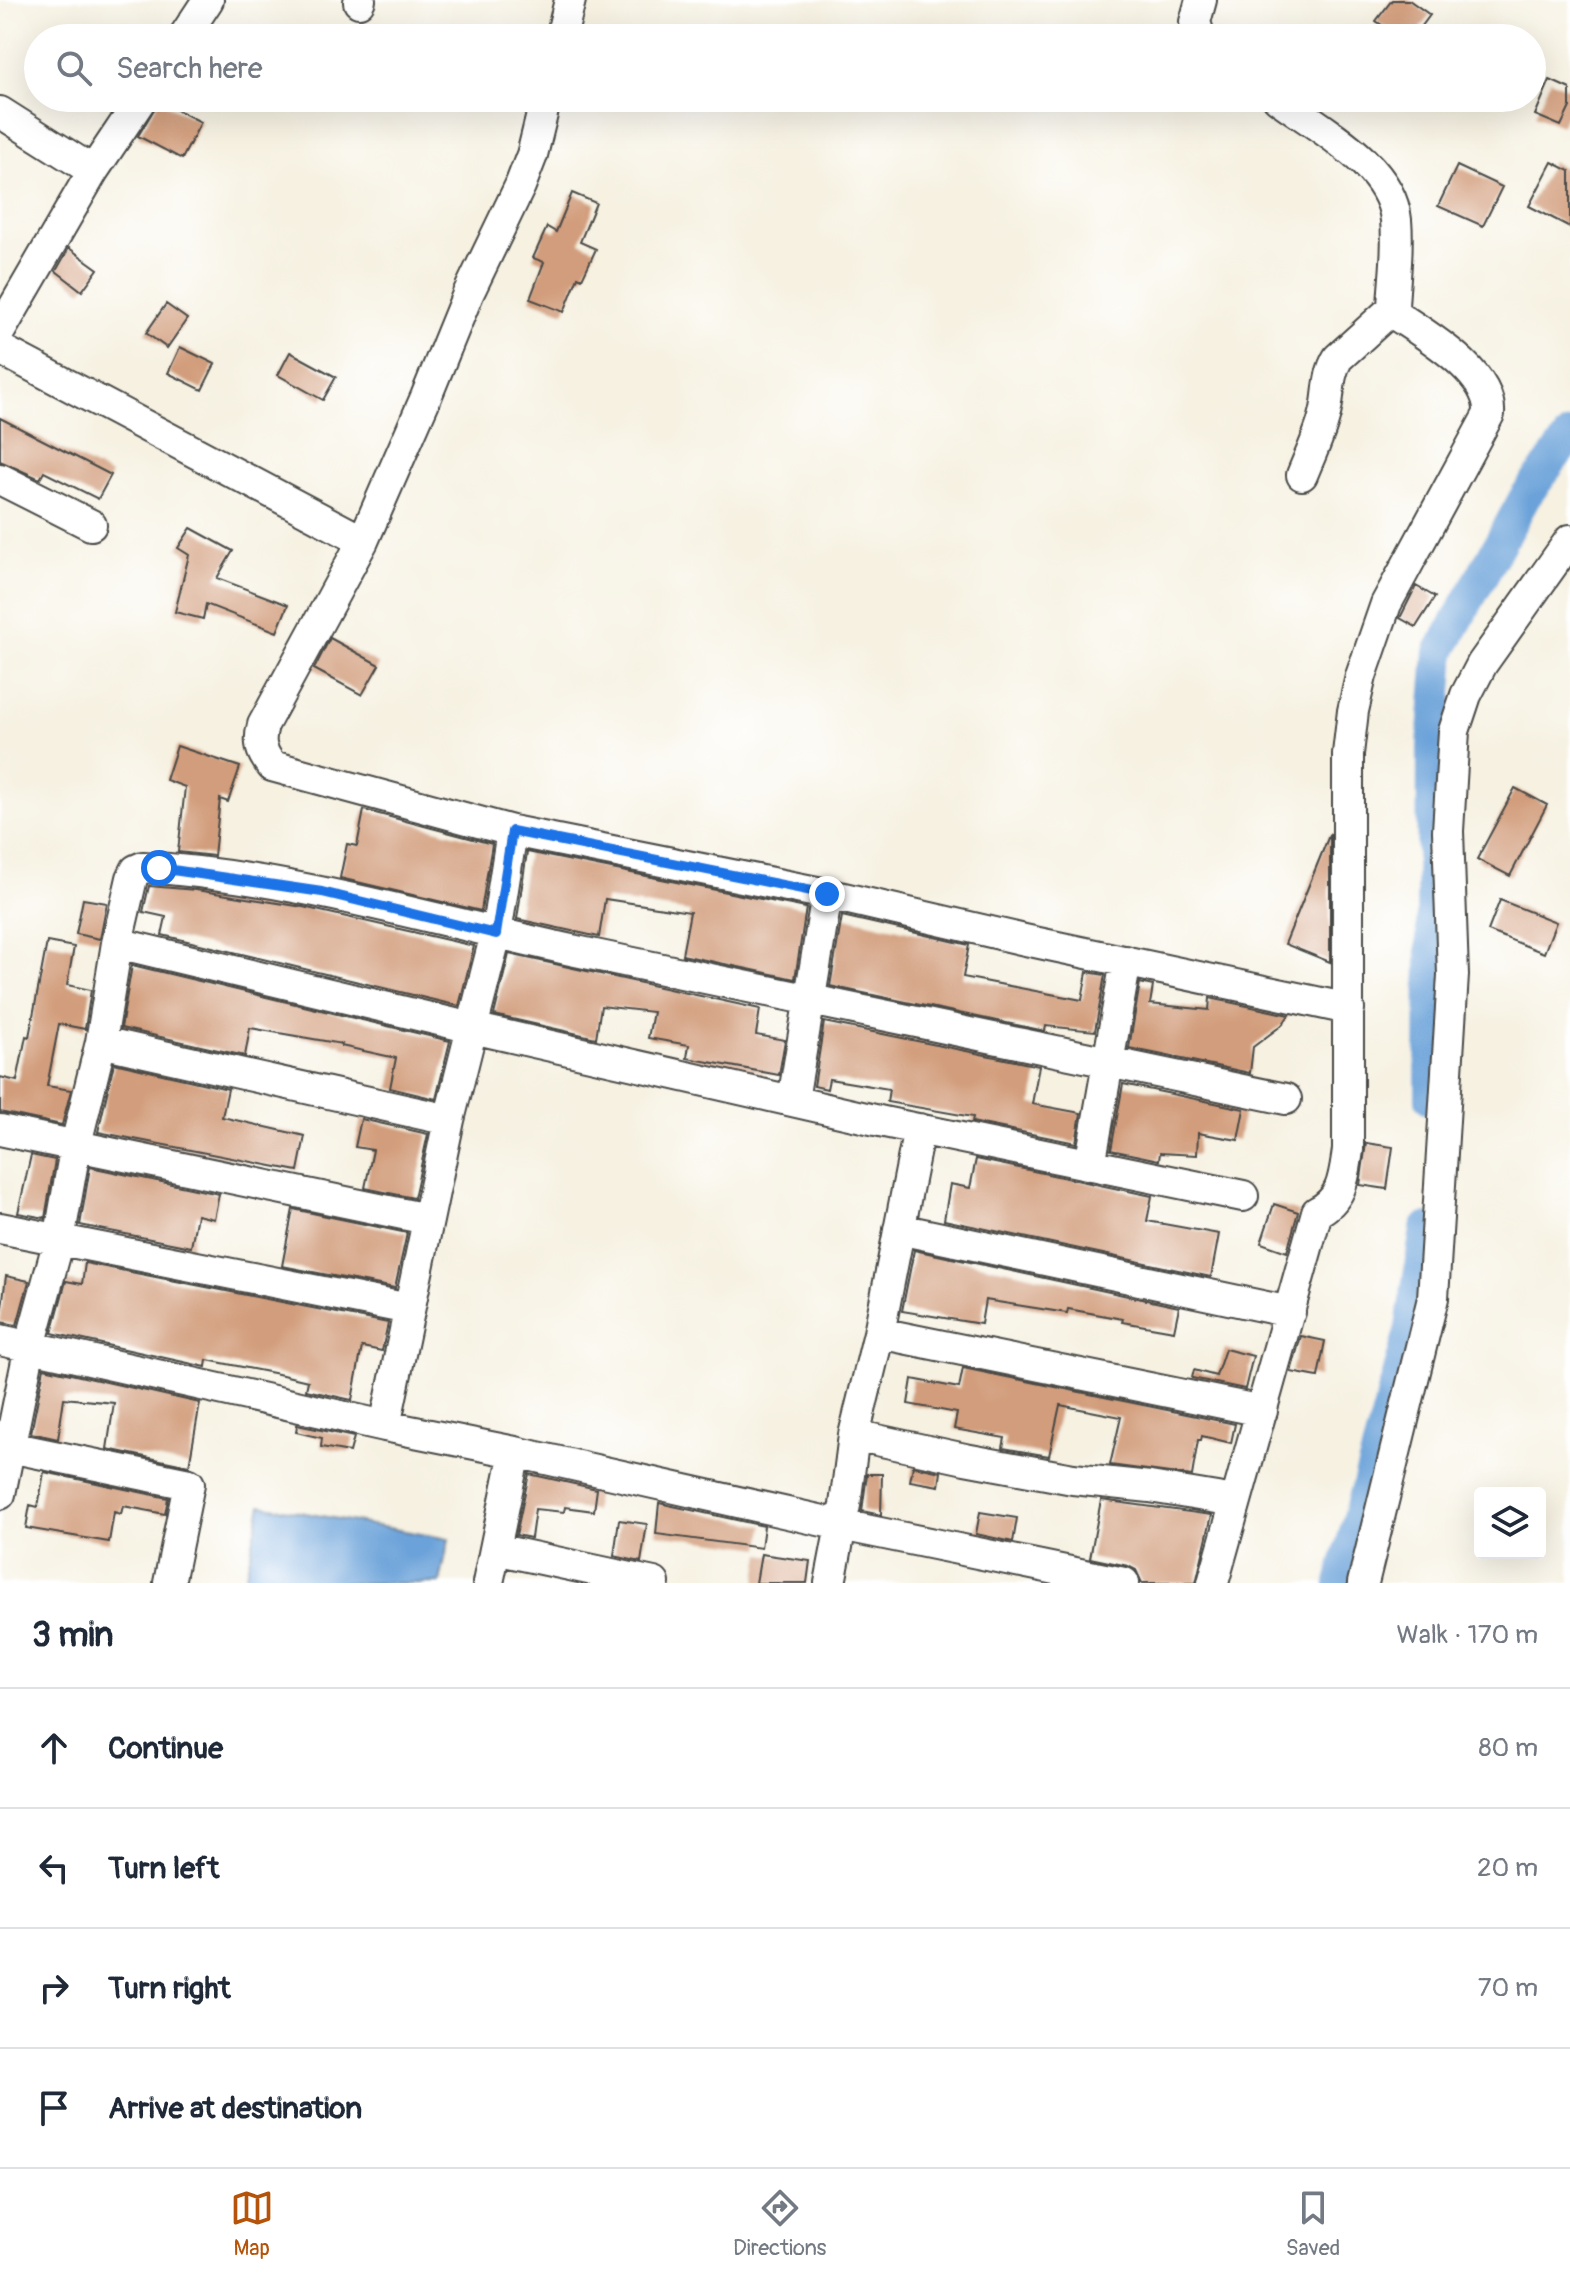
<!DOCTYPE html>
<meta charset="utf-8">
<style>
:root{--surface:#fff;--page:#f2f2f3;--text:#1f2937;--muted:#747a83;--line:#e0e1e3;--accent:#b45309}
body{margin:0;font-family:Pangolin,sans-serif;background:var(--page);color:var(--text)}
.controls{position:absolute;right:24px;bottom:24px;display:grid;overflow:hidden;border-radius:8px;box-shadow:0 8px 32px #0002}
.controls button{width:72px;height:72px;display:grid;place-items:center;padding:0;border:0;border-bottom:2px solid var(--line);background:var(--surface);color:var(--text);font:40px sans-serif}
.stop{position:absolute;width:24px;height:24px;margin:-18px;border:6px solid #1a73e8;border-radius:50%;background:#fff}
.stop.end{background:#1a73e8;border-color:#fff;box-shadow:0 2px 8px #0008}
.list{margin:0;padding:0;list-style:none}
h2{display:flex;justify-content:space-between;align-items:center;height:104px;margin:0;padding:0 32px;font-size:34px}
h2 small{font-size:26px;font-weight:400;color:var(--muted)}
.list li{display:grid;grid-template-columns:52px 1fr auto;gap:24px;align-items:center;box-sizing:border-box;height:120px;padding:0 32px;border-top:2px solid var(--line)}
.list b{display:block;font-size:30px;white-space:nowrap}
.list em{font-size:26px;font-style:normal;color:var(--muted)}
.icon{flex:none;width:44px;height:44px;fill:none;stroke:currentColor;stroke-width:2;stroke-linecap:round;stroke-linejoin:round}
.map{position:relative;flex:none;width:1570px;height:1583px;overflow:hidden}
.search{position:absolute;background:var(--surface);box-shadow:0 8px 32px #0002;left:24px;right:24px;top:24px;height:88px;display:flex;align-items:center;gap:20px;box-sizing:border-box;padding:0 28px;border-radius:44px;color:var(--muted);font-size:30px}
.sheet{height:584px;background:var(--surface)}
nav{display:flex;justify-content:space-around;align-items:center;box-sizing:border-box;height:112px;border-top:2px solid var(--line);background:var(--surface);font-size:22px;color:var(--muted)}
nav a{display:grid;justify-items:center;gap:4px}
nav .on{color:var(--accent)}
.map>svg:first-child{display:block}
.water{fill:#6ba2d9;stroke:#4b6682;stroke-width:2}
.lines{fill:none;stroke-linecap:round;stroke-linejoin:round}
.canal{stroke:#6ba2d9;stroke-width:32}
.building{fill:#d29d7b}
.minor-casing{stroke:#494946;stroke-width:34}
.minor{stroke:#fff;stroke-width:30}
.route{stroke:#1a73e8;stroke-width:10}
</style>
<div class="map">
<svg width="1570" height="1583" viewBox="0 0 1570 1583">
<rect width="100%" height="100%" fill="#fff"/>
<filter id="ink" filterUnits="userSpaceOnUse"><feTurbulence type="fractalNoise" baseFrequency=".0125" numOctaves="2"/><feDisplacementMap in="SourceGraphic" scale="16" xChannelSelector="R" yChannelSelector="G"/><feConvolveMatrix kernelMatrix="1 2 1 2 8 2 1 2 1" color-interpolation-filters="sRGB"/></filter>
<filter id="wash" filterUnits="userSpaceOnUse"><feTurbulence type="fractalNoise" baseFrequency=".006" numOctaves="4" result="noise"/><feDisplacementMap in="SourceGraphic" scale="32" xChannelSelector="R" yChannelSelector="G"/><feGaussianBlur stdDeviation="1.8" result="paint"/><feColorMatrix in="noise" values="0 0 0 0 0 0 0 0 0 0 0 0 0 0 0 0 0 1.4 0 .05"/><feComposite in="paint" operator="in"/></filter>
<g filter="url(#wash)">
<rect width="100%" height="100%" fill="#f6f1e1"/>
<path class="water" d="M261,1505L449,1539L440,1583H244Z"/>
<g class="lines">
<path class="canal" d="M1431,1099L1433,746L1440,652L1525,497L1570,436
M1341,1583L1411,1328L1426,1229"/>
</g>
<g id="blocks">
<path class="building" d="M1392,0H1409L1430,15L1413,38H1401L1376,21Z
M1550,80L1570,89V107L1561,126L1535,115Z
M159,101L201,122L182,159L138,136Z
M1552,162L1570,171V227L1529,206Z
M1457,166L1502,187L1483,226L1438,206Z
M572,193L596,203L580,242L596,249L582,279L578,277L564,312L530,299L544,262L533,258L547,227L556,232Z
M69,248L98,269L82,291L56,271Z
M166,304L187,319L167,348L146,333Z
M180,347L215,364L202,390L168,373Z
M290,352L336,377L323,400L278,375Z
M0,418L111,475L98,499L44,472L40,479L0,461Z
M191,528L233,551L217,578L288,605L277,632L206,604L203,619L175,612L189,555L178,548Z
M1416,586L1435,597L1416,627L1400,618Z
M330,638L379,665L362,695L314,669Z
M177,746L240,767L228,802L220,799L214,856L178,852L185,787L166,780Z
M1515,788L1547,805L1510,876L1477,859Z
M364,810L492,844L481,911L340,878L347,844L357,846Z
M1330,833V962L1285,944Z
M527,852L806,908L795,979L682,955L690,912L605,899L599,937L517,919Z
M149,886L196,890L303,907L474,946L459,1006L162,935L166,917L143,912Z
M83,899L107,903L100,939L76,934Z
M1500,900L1556,922L1544,953L1488,931Z
M842,916L969,945L963,977L1082,1000L1087,972L1105,975L1095,1031L1046,1026L1045,1031L830,986Z
M47,942L74,947L67,985L91,990L85,1029L59,1024L47,1086L71,1090L62,1125L0,1112V1077L17,1081L26,1036L29,1037Z
M509,954L760,1009L756,1035L785,1040L779,1075L687,1058L689,1045L648,1038L653,1012L601,1006L596,1038L494,1015Z
M132,965L450,1041L436,1099L390,1088L396,1058L341,1046L342,1044L250,1028L245,1056L121,1028Z
M1140,983L1153,986L1150,1004L1209,1010L1210,998L1289,1015L1282,1025L1253,1047L1250,1073L1129,1048Z
M824,1022L1039,1066L1032,1104L1081,1113L1076,1143L972,1122L973,1117L887,1102L889,1089L829,1079L827,1089L814,1086Z
M114,1063L228,1089L222,1117L305,1136L298,1171L98,1132Z
M1123,1084L1244,1109L1238,1140L1198,1133L1197,1155L1160,1153L1159,1160L1111,1150Z
M361,1119L428,1134L414,1198L365,1188L373,1150L355,1147Z
M1366,1143L1393,1147L1387,1189L1360,1185Z
M31,1155L55,1160L45,1218L18,1213Z
M976,1159L1152,1196L1147,1221L1219,1234L1211,1277L944,1220L950,1184L970,1188Z
M90,1167L219,1194L214,1219L197,1215L191,1247L80,1225Z
M1274,1204L1298,1212L1287,1252L1261,1243Z
M293,1209L407,1233L395,1288L282,1266Z
M914,1250L1179,1307L1174,1331L1122,1322L1123,1319L1068,1309L1067,1313L985,1300L981,1324L902,1311Z
M85,1263L388,1323L382,1351L362,1347L352,1400L306,1390L308,1381L278,1374L207,1360L206,1367L52,1333L66,1281L82,1284Z
M6,1276L29,1281L17,1325L0,1322Z
M1301,1336L1325,1341L1318,1377L1291,1372Z
M1225,1349L1253,1356L1245,1389L1192,1378L1194,1370L1216,1376Z
M44,1368L200,1403L189,1466L107,1449L114,1403L64,1398L58,1439L31,1433Z
M963,1368L1235,1424L1231,1443L1202,1436L1201,1440H1198L1192,1476L1110,1465L1121,1417L1060,1405L1049,1456L1003,1448L1005,1438L954,1429L957,1413L908,1404L912,1379L959,1388Z
M297,1425L354,1437L350,1452L321,1447L322,1438L296,1432Z
M913,1466L941,1472L939,1486L910,1481Z
M44,1472L168,1498L165,1514L123,1506L121,1514L114,1512L109,1542L26,1528L30,1505L38,1507Z
M529,1474L597,1489L594,1511L565,1507L564,1512L535,1509L531,1538L516,1535Z
M867,1474H882L881,1515L862,1511Z
M1101,1500L1212,1515L1196,1583H1142L1136,1570L1128,1566L1090,1558Z
M659,1503L764,1526L761,1548L656,1534Z
M980,1512L1017,1518L1013,1542L976,1534Z
M619,1520L647,1524L641,1562L614,1556Z
M761,1554L810,1561L807,1583H756Z"/>
</g>
</g>
<g filter="url(#ink)">
<use href="#blocks" fill-opacity="0" stroke="#494946" stroke-width="2"/>
<g class="lines">
<defs>
<path id="minor" d="M359,2L360,0
M183,38L208,0
M561,38L570,0
M1200,38L1195,22L1201,0
M546,98L532,155L520,186L468,294L426,397L363,541L263,725C258,743 261,752 272,766L512,831L827,894L1025,940L1349,1009
M0,112L93,171
M0,331L93,171L142,98
M0,349L363,541
M1302,475C1310,455 1320,435 1325,414C1330,395 1327,376 1338,358L1393,308
M0,479L91,525
M117,943L472,1028L496,934L512,831
M101,1042L449,1120
M793,1100L827,894
M0,1130L427,1219
M1090,1165L1126,961
M0,1228L409,1309
M899,1229L1290,1312
M879,1333L1262,1411
M0,1340L385,1426
M854,1435L965,1459L1073,1479L1150,1487L1235,1501
M0,1445L189,1484L169,1583
M515,1452L841,1525L1124,1583
M0,1494L30,1346L59,1240L76,1144L101,1042L117,943L132,878L136,870L143,867C290,876 433,920 576,951C813,1002 1050,1050 1286,1099
M495,1549L654,1583
M488,1583L515,1452L385,1426L449,1120L472,1028L884,1122L1243,1196
M830,1583L845,1505L854,1435L879,1333L919,1129
M1213,1583L1317,1212C1343,1199 1344,1176 1348,1150V754L1353,711L1361,676L1386,604L1489,414C1492,373 1427,336 1396,315L1393,308C1394,279 1399,250 1396,220C1391,165 1318,128 1278,98
M1363,1583L1433,1298L1453,975L1448,831L1454,731L1466,695L1482,664L1570,540"/>
</defs>
<use href="#minor" class="minor-casing"/>
<use href="#minor" class="minor"/>
</g>
</g>
<g class="lines" filter="url(#ink)">
<path class="route" d="M159,868L322,892L496,934L512,831L827,894"/>
</g>
</svg>
<div class="controls">
<button><svg class="icon" aria-label="layers" viewBox="0 0 24 24"><path d="M12 4l9 5-9 5-9-5zM3 14l9 5 9-5"/></svg></button>
</div>
<div class="stop" style="left:159px;top:868px"></div>
<div class="stop end" style="left:827px;top:894px"></div>
<div class="search"><svg class="icon" aria-label="search" viewBox="0 0 24 24"><circle cx="10" cy="10" r="6"/><path d="M15 15l6 6"/></svg>Search here</div>
</div>
<section class="sheet">
<h2>3 min<small>Walk · 170 m</small></h2>
<ul class="list">
<li><svg class="icon" aria-label="ahead" viewBox="0 0 24 24"><path d="M12 20V5M6 11l6-6 6 6"/></svg><div><b>Continue</b></div><em>80 m</em></li>
<li><svg class="icon" aria-label="left" viewBox="0 0 24 24"><path d="M17 20v-9H6M10 6l-5 5 5 5"/></svg><div><b>Turn left</b></div><em>20 m</em></li>
<li><svg class="icon" aria-label="right" viewBox="0 0 24 24"><path d="M7 20v-9h11M14 6l5 5-5 5"/></svg><div><b>Turn right</b></div><em>70 m</em></li>
<li><svg class="icon" aria-label="arrive" viewBox="0 0 24 24"><path d="M6 21V4h12l-3 4 3 4H6"/></svg><div><b>Arrive at destination</b></div></li>
</ul>
</section>
<nav>
<a class="on"><svg class="icon" aria-label="map" viewBox="0 0 24 24"><path d="M3 6l6-2 6 2 6-2v14l-6 2-6-2-6 2zM9 4v14M15 6v14"/></svg>Map</a>
<a><svg class="icon" aria-label="directions" viewBox="0 0 24 24"><path d="M12 3l9 9-9 9-9-9zM9 14v-3h6M13 9l2 2-2 2"/></svg>Directions</a>
<a><svg class="icon" aria-label="saved" viewBox="0 0 24 24"><path d="M7 4h10v16l-5-4-5 4z"/></svg>Saved</a>
</nav>
